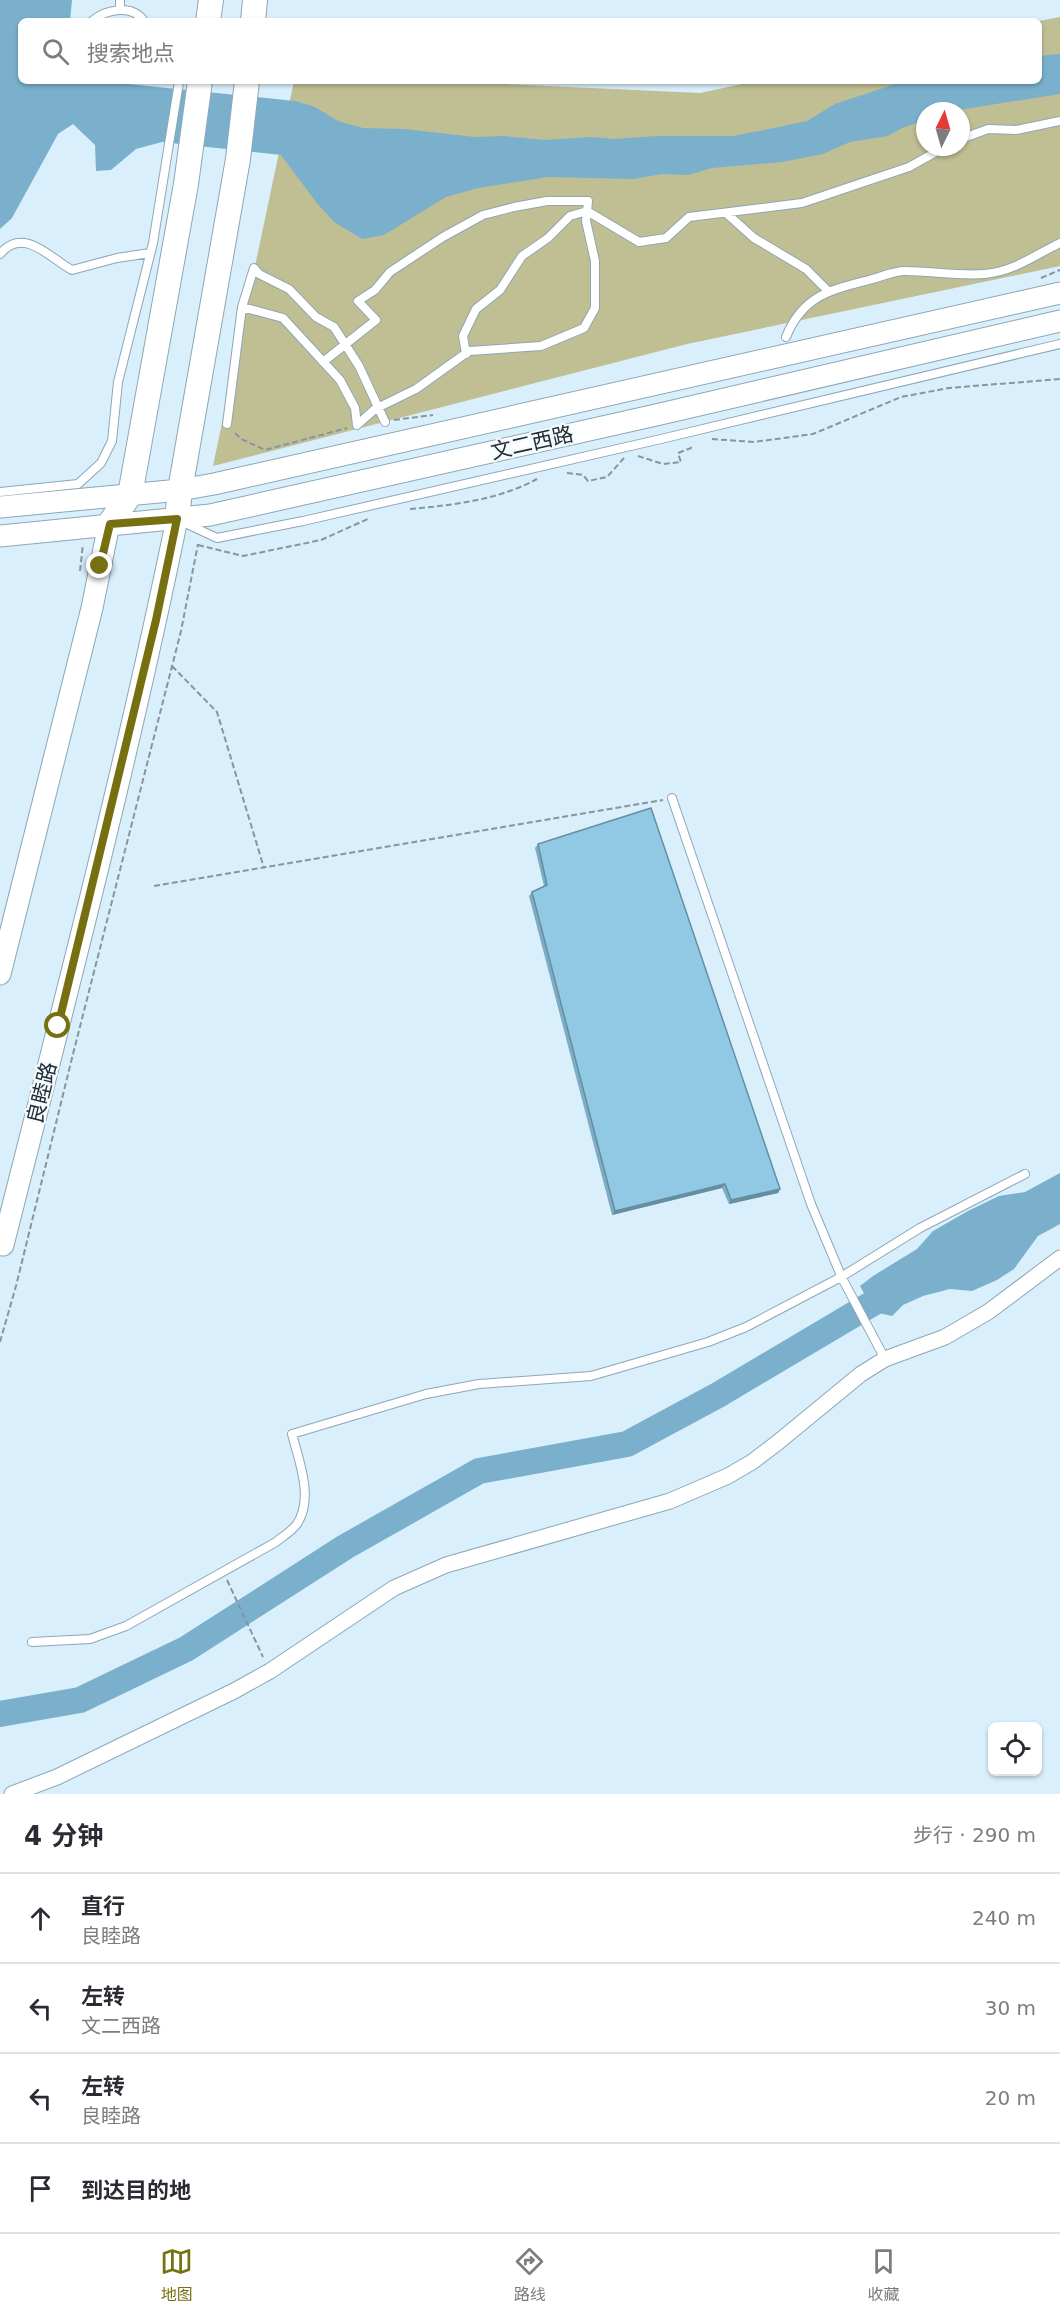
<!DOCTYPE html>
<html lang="zh">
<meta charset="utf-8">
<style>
:root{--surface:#fff;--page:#f7f7f7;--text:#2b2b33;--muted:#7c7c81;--line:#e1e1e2;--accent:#777011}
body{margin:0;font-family:"DejaVu Sans","Noto Sans SC",sans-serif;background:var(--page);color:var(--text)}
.controls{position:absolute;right:18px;bottom:18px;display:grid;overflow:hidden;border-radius:9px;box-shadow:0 2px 4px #0004}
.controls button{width:54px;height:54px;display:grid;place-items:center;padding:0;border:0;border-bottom:2px solid var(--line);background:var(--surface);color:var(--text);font:30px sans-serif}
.compass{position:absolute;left:916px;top:102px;width:54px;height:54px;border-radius:50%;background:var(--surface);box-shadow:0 2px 4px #0004;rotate:5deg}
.stop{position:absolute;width:18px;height:18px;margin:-14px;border:4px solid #777011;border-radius:50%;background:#fff}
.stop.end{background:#777011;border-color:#fff;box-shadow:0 2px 6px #0008}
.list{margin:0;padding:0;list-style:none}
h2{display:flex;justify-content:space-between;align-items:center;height:78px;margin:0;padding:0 24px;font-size:26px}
h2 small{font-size:20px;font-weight:400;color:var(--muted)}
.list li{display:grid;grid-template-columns:39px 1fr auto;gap:18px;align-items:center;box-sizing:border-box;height:90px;padding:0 24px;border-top:2px solid var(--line)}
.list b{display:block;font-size:22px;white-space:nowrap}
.list p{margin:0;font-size:20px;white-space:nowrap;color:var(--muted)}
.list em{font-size:20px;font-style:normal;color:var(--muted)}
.icon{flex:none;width:33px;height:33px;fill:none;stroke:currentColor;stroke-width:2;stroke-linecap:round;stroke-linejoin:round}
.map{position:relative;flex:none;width:1060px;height:1794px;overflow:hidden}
.search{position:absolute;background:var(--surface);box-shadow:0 2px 4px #0004;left:18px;right:18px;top:18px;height:66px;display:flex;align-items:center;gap:15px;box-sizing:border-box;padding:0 21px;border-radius:9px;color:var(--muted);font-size:22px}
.sheet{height:438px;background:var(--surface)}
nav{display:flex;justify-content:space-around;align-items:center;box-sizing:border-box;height:84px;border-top:2px solid var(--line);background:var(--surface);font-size:16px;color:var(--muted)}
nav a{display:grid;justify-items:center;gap:3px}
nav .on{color:var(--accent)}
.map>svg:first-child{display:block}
.green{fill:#c0be93;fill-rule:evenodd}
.water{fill:#7ab0cc}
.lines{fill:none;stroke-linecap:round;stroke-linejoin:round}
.river{stroke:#7ab0cc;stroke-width:26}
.lane-casing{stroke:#8da7b5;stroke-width:10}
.street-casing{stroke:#8da7b5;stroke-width:17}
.secondary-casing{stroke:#8da7b5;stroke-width:23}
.primary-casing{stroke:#8da7b5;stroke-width:26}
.path{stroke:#85969e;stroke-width:2;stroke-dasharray:6 3;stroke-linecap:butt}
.lane{stroke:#fff;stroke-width:8}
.street{stroke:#fff;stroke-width:15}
.secondary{stroke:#fff;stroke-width:21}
.primary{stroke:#fff;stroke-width:24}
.wall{fill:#7dadc5}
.shaded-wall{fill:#668da0}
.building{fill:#91c9e5;stroke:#668da0;stroke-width:1.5}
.route{stroke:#777011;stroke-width:8}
.labels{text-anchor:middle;stroke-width:4.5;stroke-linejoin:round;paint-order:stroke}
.street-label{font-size:21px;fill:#222d32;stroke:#f4fafd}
</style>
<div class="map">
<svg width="1060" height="1794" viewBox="0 0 1060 1794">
<rect width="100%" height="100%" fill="#d9effb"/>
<path class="green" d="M1060,17V266L687,344L213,466L294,81H436L700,93L756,81H1039V21ZM925,111H961V147H925Z"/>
<path class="water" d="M0,0H72L70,21H21V81H98L295,101L315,107L338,121L363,128L404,129L475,137L504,136L545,140L591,137L614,139L657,136H733L779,127L807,121L835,104L904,81H1039V56L1060,54V94L952,111H925V120L902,128L888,136L850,142L823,154L782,162L712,168L688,175L662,174L633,179L548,177L478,188L446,197L384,235L362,239L334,222L316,202L281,155L162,142L136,149L111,170L96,171L95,145L73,124L58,134L12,218L0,229Z
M1060,1173V1224L1038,1236L1014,1269L997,1280L972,1291L950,1289L923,1296L903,1305L892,1316L874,1312L860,1286L873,1276L917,1249L933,1231L968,1211L999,1196L1025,1192Z"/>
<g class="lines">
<path class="river" d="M0,1714L80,1700L186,1649L345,1547L479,1471L627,1444L718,1395L900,1287"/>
<defs>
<path id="lane" d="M120,0V10
M92,21C106,9 132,4 144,21
M961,139L988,129L1016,130L1060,121
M726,213L754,238L806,269L828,291
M0,254C24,225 52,260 72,270L117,258L150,253
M242,307L283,318L340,380L355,408L357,425
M786,337C803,295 831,290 869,280C881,277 893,271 905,271C931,271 958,276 984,274C1013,272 1035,255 1060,243
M466,354L463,336L476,309L500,290L522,256L548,238L570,216L587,211L639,242L666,238L689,217L802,203L909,167L945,147
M323,362L376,320L358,301L375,290L390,272L443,237L483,215L514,207L547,201H588L586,221L595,261V308L584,328L541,346L469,351L416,389L375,409L357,425
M227,424L242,307L254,268L259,274L289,289L316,317L334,327L359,366L385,422
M0,492L78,484L101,463L112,441L118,382L153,243L179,82
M187,524L217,538L303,521L661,439L1060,344
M672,798L811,1204L842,1278L885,1359
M32,1642L90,1639L126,1626L276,1542C282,1537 292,1531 297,1524C314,1498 299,1461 292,1434L426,1394L479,1384L591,1376L708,1342L746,1327L841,1277L920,1228L1025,1174"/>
<path id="street" d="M12,1794L57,1777L234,1691L270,1671L394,1588L446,1565L670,1501L728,1476L752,1462L777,1443L861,1374L885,1359L945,1337L988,1312L1060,1258"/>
<path id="secondary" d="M0,507L180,490L214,484L1060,293
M0,536L210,515L656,415L1060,321
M0,974L92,608L109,524
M3,1245C64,1004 127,763 177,519"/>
<path id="primary" d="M208,21L211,0
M253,21L255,0
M177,519L180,490L238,159L247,81
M109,524L130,495L186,184L200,81"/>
</defs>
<use href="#lane" class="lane-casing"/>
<use href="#street" class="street-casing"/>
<use href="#secondary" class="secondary-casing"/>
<use href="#primary" class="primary-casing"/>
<path class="path" d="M1041,278L1060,270
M394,420L433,415
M235,433L241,439L265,450L347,428
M712,439L754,442L813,434L901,397L949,388L1060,379
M638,456L663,464L681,462L678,453L691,448L690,444
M567,473L583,475L588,481L607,477L624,458
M410,509C454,505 498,500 537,479
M198,545L243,556L321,540L370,518
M80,571L83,544
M172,666L217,712L264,868
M154,886L663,800
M0,1342L16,1286L73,1054L181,631L198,544
M227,1580L263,1657"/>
<use href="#lane" class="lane"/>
<use href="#street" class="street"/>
<use href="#secondary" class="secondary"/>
<use href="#primary" class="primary"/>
</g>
<path class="wall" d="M538,844L780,1189L778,1193L729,1204L722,1188L612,1215L529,896L532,892L544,886L535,848Z"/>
<path class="shaded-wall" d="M725,1184L722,1188L612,1215L615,1211Z
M780,1189L778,1193L729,1204L731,1200Z"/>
<path class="building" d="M651,808L780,1189L731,1200L725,1184L615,1211L532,892L547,885L538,844Z"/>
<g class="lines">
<path class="route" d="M58,1026L156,620L177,519L110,524L100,566"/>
</g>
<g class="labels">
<g class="street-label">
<text transform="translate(532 443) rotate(-13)" y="7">文二西路</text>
<text transform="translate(42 1093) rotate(-76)" y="7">良睦路</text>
</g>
</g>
</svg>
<div class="controls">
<button><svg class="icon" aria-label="locate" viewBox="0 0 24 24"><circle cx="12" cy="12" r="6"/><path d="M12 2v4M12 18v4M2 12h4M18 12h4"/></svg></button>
</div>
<svg class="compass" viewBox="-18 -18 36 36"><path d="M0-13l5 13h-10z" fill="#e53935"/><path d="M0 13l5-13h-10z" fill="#7c7c81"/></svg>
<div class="stop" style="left:58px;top:1026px"></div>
<div class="stop end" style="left:100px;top:566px"></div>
<div class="search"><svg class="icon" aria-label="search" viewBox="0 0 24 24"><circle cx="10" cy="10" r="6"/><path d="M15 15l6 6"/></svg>搜索地点</div>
</div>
<section class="sheet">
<h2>4 分钟<small>步行 · 290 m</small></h2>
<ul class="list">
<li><svg class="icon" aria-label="ahead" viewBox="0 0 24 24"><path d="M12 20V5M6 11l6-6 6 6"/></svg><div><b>直行</b><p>良睦路</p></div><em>240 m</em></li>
<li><svg class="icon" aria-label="left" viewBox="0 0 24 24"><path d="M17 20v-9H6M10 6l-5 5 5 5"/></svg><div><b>左转</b><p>文二西路</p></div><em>30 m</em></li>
<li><svg class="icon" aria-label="left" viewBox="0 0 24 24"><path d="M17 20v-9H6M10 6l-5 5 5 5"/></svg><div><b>左转</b><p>良睦路</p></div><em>20 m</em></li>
<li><svg class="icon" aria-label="arrive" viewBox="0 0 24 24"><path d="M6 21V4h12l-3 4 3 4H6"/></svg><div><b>到达目的地</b></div></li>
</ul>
</section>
<nav>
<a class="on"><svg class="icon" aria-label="map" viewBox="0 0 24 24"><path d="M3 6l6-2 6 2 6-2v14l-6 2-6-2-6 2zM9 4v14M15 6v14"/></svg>地图</a>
<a><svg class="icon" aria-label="directions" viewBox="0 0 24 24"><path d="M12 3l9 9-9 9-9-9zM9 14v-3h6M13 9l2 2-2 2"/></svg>路线</a>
<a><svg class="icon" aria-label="saved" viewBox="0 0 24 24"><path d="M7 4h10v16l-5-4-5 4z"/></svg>收藏</a>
</nav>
